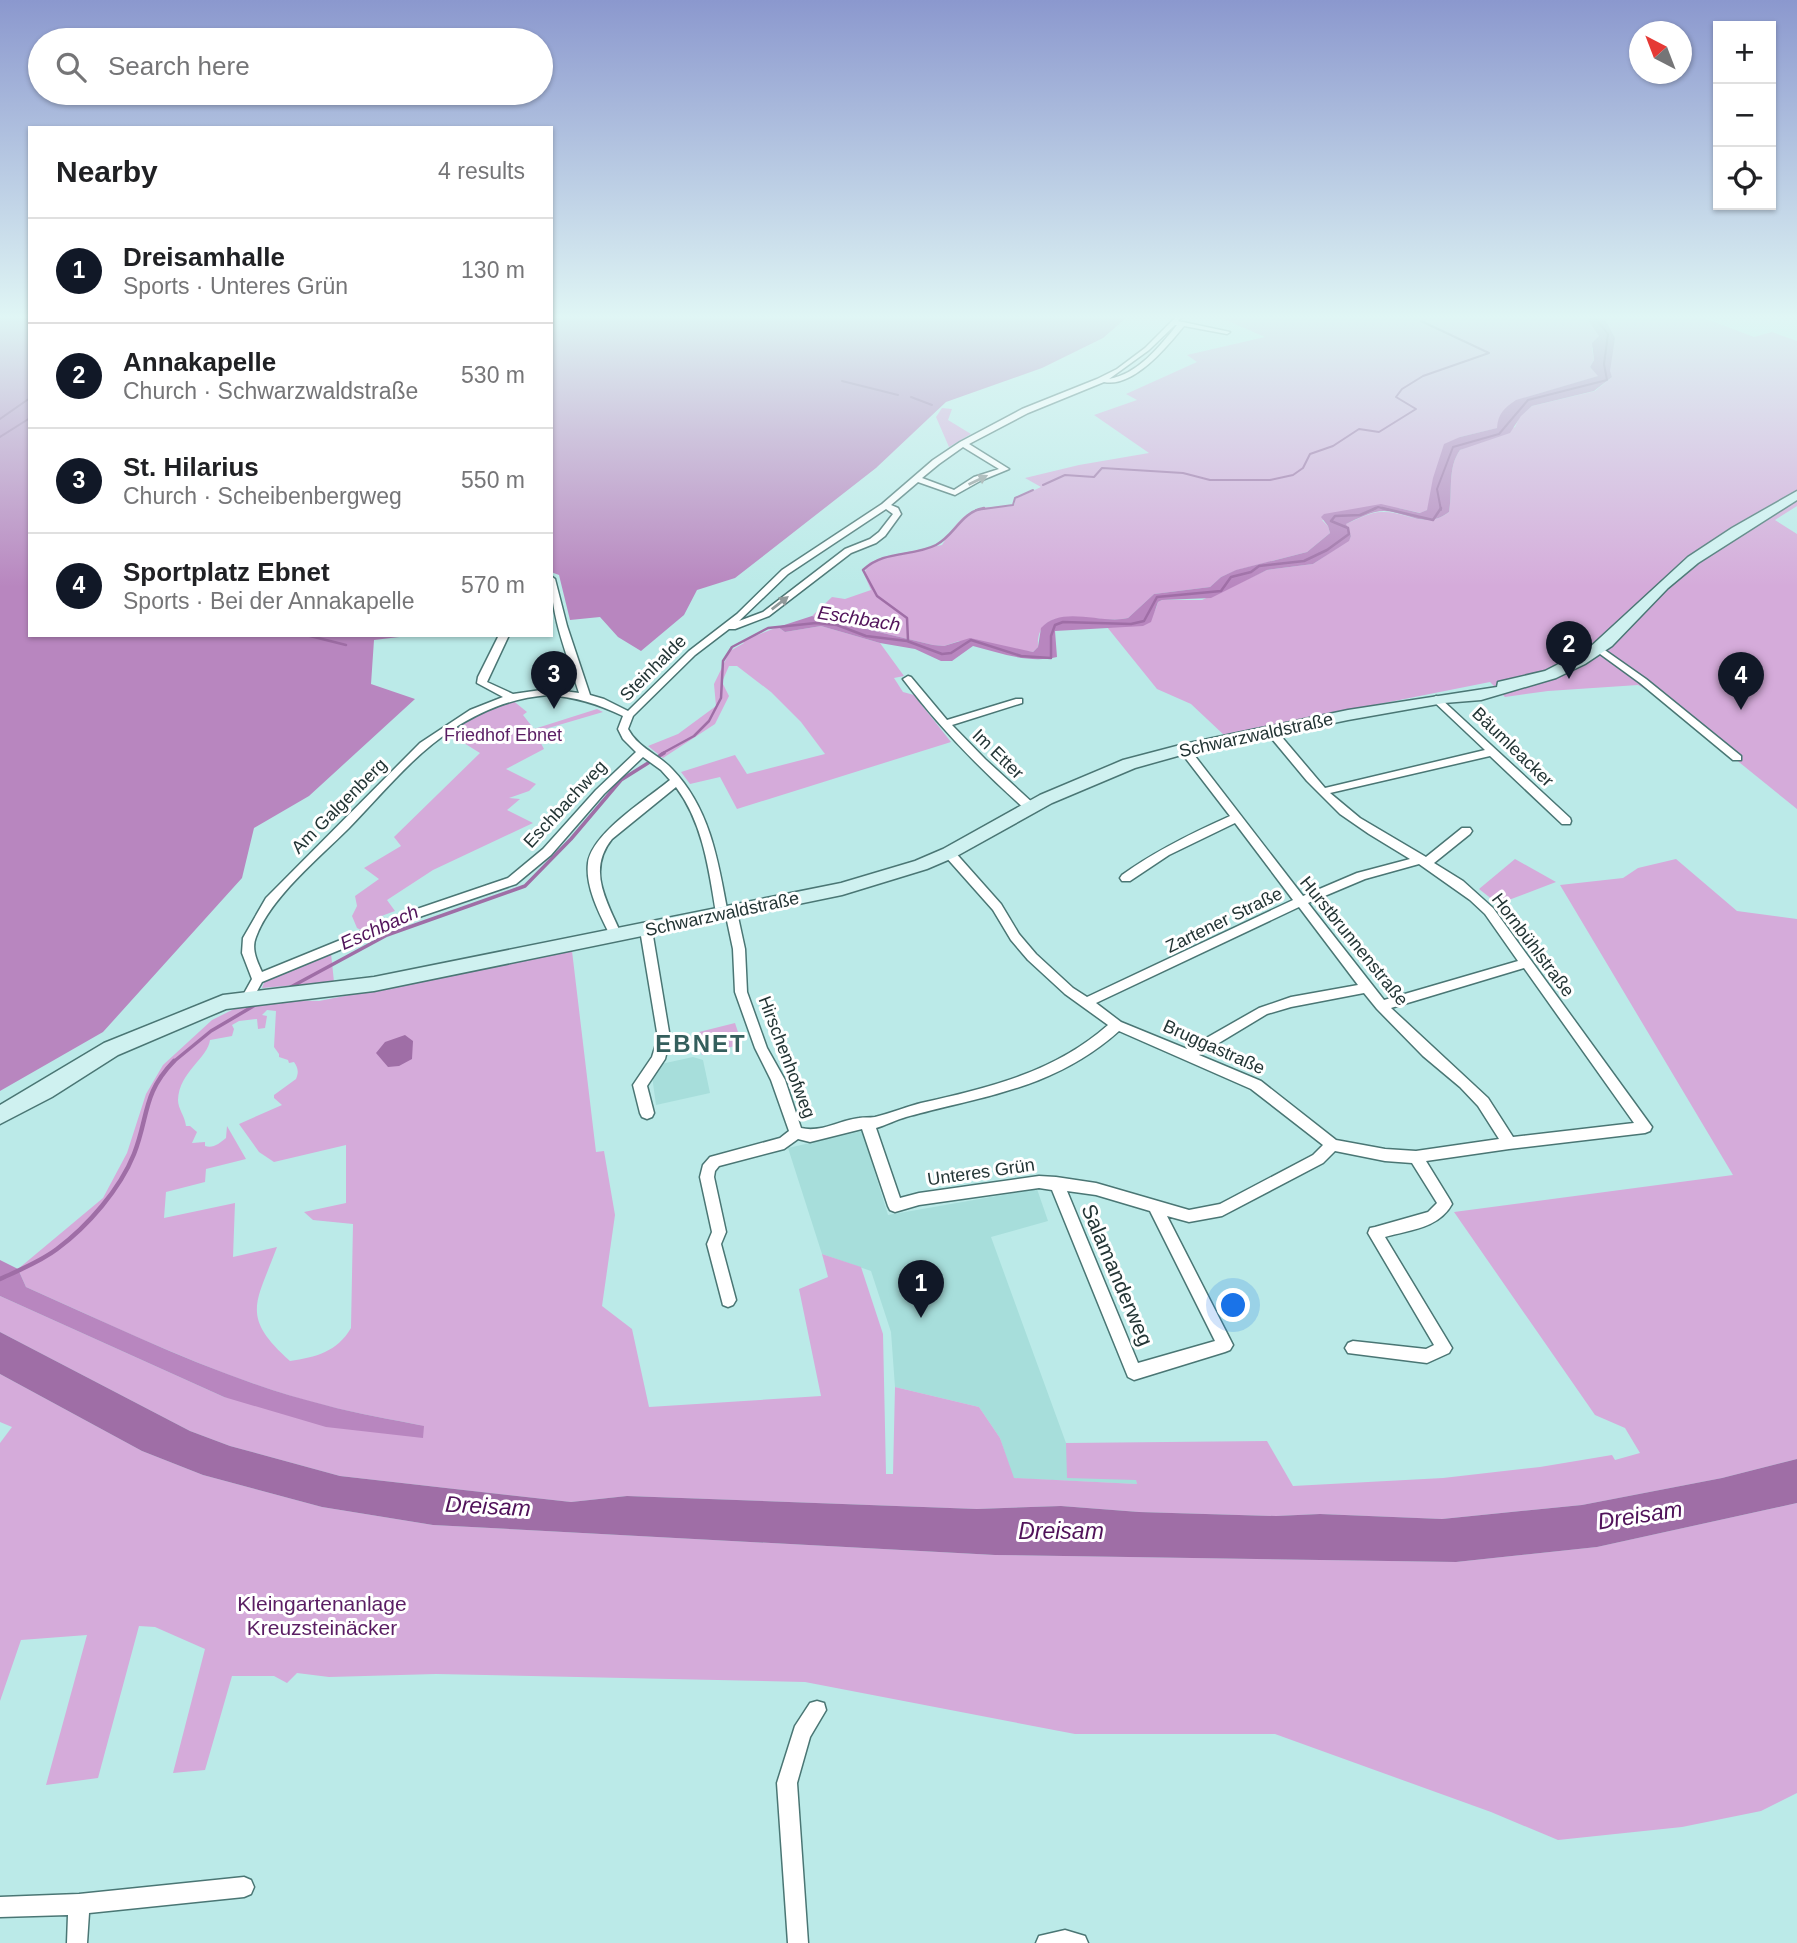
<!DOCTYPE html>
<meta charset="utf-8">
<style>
:root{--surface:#fff;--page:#f2f2f2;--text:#202124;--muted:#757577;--line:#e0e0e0;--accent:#111827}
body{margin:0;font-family:Arial,sans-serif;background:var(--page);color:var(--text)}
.controls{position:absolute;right:21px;top:21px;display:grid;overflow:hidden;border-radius:0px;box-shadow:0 2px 5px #0004}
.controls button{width:63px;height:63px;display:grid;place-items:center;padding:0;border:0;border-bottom:2px solid var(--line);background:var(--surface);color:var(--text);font:35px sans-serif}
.compass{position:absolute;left:1629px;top:21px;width:63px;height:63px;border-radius:50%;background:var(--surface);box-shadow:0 2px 5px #0004;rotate:318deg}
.you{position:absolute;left:1234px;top:1306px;width:24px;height:24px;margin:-18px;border:5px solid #fff;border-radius:50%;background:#1a73e8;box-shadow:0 0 0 10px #1a73e833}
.badge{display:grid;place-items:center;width:46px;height:46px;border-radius:50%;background:var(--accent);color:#fff;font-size:23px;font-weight:700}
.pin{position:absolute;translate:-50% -58px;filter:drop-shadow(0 2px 4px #0008)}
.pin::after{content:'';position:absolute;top:37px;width:24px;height:21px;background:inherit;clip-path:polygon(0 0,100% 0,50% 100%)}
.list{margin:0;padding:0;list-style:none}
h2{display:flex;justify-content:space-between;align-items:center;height:91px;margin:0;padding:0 28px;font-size:30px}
h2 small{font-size:23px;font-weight:400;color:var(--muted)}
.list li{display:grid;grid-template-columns:46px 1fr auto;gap:21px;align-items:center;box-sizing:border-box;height:105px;padding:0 28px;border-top:2px solid var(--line)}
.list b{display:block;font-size:26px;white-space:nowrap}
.list p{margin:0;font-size:23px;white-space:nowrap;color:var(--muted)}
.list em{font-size:23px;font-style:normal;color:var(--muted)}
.icon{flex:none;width:38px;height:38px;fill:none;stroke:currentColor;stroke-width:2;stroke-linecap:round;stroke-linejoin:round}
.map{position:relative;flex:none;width:1797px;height:1943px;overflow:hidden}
.search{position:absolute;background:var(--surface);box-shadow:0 2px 5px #0004;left:28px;top:28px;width:525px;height:77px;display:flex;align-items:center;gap:18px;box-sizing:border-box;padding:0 24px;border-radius:38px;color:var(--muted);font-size:26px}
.panel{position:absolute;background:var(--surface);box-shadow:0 2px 5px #0004;left:28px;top:126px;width:525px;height:511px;border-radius:0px}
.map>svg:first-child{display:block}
.built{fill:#a7dedb}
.green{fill:#d5abda;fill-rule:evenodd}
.forest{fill:#b886bf}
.water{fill:#9f6ea6}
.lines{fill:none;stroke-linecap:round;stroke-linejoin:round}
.stream-far3{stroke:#9f6ea6;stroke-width:2}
.stream-far2{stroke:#9f6ea6;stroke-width:2.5}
.stream-far1{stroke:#9f6ea6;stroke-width:3.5}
.stream{stroke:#9f6ea6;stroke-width:4.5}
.street-casing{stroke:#4a7674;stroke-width:3}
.secondary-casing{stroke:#4a7674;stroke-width:3}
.street{fill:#fff;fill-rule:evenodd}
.secondary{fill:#cff1f0;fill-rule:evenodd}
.oneway{fill:#919a9a}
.labels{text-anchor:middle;stroke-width:6;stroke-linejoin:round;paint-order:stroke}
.street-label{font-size:18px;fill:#233535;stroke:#fff}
.park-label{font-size:18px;fill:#5a1d63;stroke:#fff}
.water-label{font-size:19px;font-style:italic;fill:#51135a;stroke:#fff}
.near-street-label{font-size:21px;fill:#233535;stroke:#fff}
.near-park-label{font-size:21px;fill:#5a1d63;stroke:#fff}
.near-water-label{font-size:23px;font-style:italic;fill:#51135a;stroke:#fff}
.district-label{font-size:24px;font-weight:bold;letter-spacing:2px;fill:#345f5d;stroke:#fff}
</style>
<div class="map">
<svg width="1797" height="1943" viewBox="0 0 1797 1943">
<rect width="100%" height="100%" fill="#bbeae8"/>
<path class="built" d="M693,1057L703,1060L710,1093L656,1105L652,1076L661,1064Z
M862,1131L888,1215L1037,1189L1048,1221L991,1237L1066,1443L1133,1444L1137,1484L1013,1478L1000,1438L979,1407L895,1387L891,1332L871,1271L822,1254L788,1148Z"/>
<path class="green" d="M1221,315H1579L1588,320L1600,336L1592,348L1594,360L1590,367L1599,376L1524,398L1498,428L1460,437L1427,510L1421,513L1398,508L1322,520L1328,526L1330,533L1307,552L1237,570L1221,577L1210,587L1154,594L1128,618L1122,619C1095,623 1035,601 1038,647L1033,652L959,641L944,646L933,645L812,616L832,597L845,599L871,590L864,574L869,563L883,557L942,545C956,524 965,507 993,507C1003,506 1006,509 1015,504V499L1041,487L1025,478L1079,465L1149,453L1094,415L1137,400L1126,394L1197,362L1187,355L1265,337L1219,317Z
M1603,315H1696L1754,337L1772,332L1797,341V506L1775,520L1797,534V809L1656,695L1638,685L1548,691L1505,697L1490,682L1224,735L1191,704L1157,689L1107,627C1128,626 1152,628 1158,602L1162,600H1202L1267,570L1313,564L1349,540L1351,536L1345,524C1357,520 1371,511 1384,512C1408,512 1426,530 1449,512C1453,491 1447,469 1460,450L1515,427L1520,416L1532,406L1595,391L1612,377L1609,371L1615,338Z
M942,408L952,409L948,420L971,434L949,447L936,417Z
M821,626L880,643L904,676L894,678L903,692L914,695L951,742L737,809L720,777L690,784L681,772L735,755L747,774L825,754L801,722L771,692L737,666H729L722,682L729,696L715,724L663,758L648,746L678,734L716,706L714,684L730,651L744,643L742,641L778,627L785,632Z
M511,699L527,712L523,715L534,729L597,709L603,712L535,732L544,749L506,769L536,784L529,791L509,798L520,799L507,810L533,823L433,870L387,900L395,911L376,918L377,924L363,931L357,928L352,916L357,906L355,896L379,879L364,868L401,846L394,837L480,753L446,732L469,718Z
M1515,859L1556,882L1498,904L1479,889Z
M1676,859L1737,911L1797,919V1459L1722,1478L1582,1505L1442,1519L1320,1514L1276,1516L1139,1512L1061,1506L977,1509L627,1496L571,1502L340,1476L230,1446L190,1431L0,1332V1296L224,1397L424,1426C391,1419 357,1414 324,1405C221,1379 123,1330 26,1287L18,1269L103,1198L127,1153L146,1094L163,1065L212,1020L240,1006L286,1000L319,1001L572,951L596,1152L604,1151L615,1215L602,1306L632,1329L649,1407L821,1396L799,1289L828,1277L822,1254L861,1267L883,1334L886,1474H893L895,1387L979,1407L1000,1438L1014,1478L1137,1484L1136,1480L1067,1478L1066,1443L1267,1441L1293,1486L1443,1478L1540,1467L1612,1455L1615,1460L1640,1453L1625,1428L1595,1415L1454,1212L1733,1175L1560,885L1623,878L1638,868ZM267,1010L276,1011L274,1047L279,1054V1057L288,1060L289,1063L294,1062C298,1068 299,1072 296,1079L274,1095V1098L282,1105L239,1124L259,1152L274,1162L346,1145V1203L304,1212L313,1220L353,1224L351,1328C337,1352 316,1357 290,1361C240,1316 256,1304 277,1247L233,1257L235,1203L164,1218L166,1192L205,1182L206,1169L246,1159L227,1126L226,1138C220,1143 213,1149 205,1146V1142L192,1143L197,1132L190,1126H186C185,1116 178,1109 178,1100C179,1072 208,1058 210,1040L232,1036L234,1029L232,1025L239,1021L257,1019L258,1029L265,1028L267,1016L262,1015Z
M331,953L334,982L262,988L265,980Z
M735,1023L742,1044L702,1055L695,1033Z
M0,1374L142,1451L203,1475L322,1507L433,1525L995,1555L1456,1562L1597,1547L1797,1503V1793L1761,1811L1682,1827L1558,1840L1491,1812L1275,1734H1075L805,1682L436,1674L329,1677L297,1673L287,1683L274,1676H232L205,1770L173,1773L205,1649L155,1627L139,1626L98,1778L46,1785L87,1635L21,1640L0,1701V1443L12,1427L0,1422Z"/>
<path class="forest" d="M0,315H30V635H416L374,640L371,684L415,699L309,796L254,828L242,878L103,1032L0,1091Z
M551,315H1104L1125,319L1103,338L1042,368L946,402L876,468L735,578L697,590L684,615L641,651L618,637L600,617L570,620L559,575L551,572Z
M1579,315H1603L1615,338L1610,371L1612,377L1594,391L1532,406L1521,416L1510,433L1460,450C1447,469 1453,491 1449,512C1425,530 1409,512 1384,511C1371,511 1357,519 1346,524L1351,536L1349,541L1313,564L1267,570L1211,598L1162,600L1158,602L1151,622L1143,626L1055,631L1057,657C1029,664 1000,653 973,646L952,661H941L915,649L880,643L821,626L785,632L778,627L812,616L933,645L944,646L970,638L1033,652L1038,647L1041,628C1060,606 1097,622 1122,619L1128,618L1154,594L1210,587L1221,577L1236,570L1307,552L1330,533L1328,526L1321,517L1324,514L1381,504L1420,513L1427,510L1433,478L1444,444L1460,437L1497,428C1498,414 1504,408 1516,400L1598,376L1590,367L1594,360L1592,343L1599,336L1588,320Z
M0,1260L18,1269L26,1287C123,1330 221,1379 325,1405C357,1414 391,1419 424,1426L423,1438L326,1427L224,1397L0,1296Z"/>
<path class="water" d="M405,1035L413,1041L412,1059L399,1066L388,1067L376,1053L385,1042Z
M0,1332L190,1431L230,1446L340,1476L571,1502L627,1496L977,1509L1061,1506L1139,1512L1276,1516L1320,1514L1442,1519L1582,1505L1722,1478L1797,1459V1503L1597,1547L1456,1562L995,1555L433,1525L322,1507L203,1475L142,1451L0,1374Z"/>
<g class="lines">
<path class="stream-far3" d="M1586,315L1596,319
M842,381L898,395
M911,397L932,405
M0,419L30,398
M0,437L30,418
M1043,485L1065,475L1094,477L1102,468L1183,473L1210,480H1270L1293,475L1303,468L1310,454L1333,446L1359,429L1379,432L1416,409L1396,397L1402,389L1423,376L1489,353L1421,321
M976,510L1013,505L1015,498L1033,490
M1372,510L1378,507L1389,510
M1441,510L1437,489L1453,447L1499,434L1528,400L1607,380L1604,364L1608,334L1596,319L1597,315"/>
<path class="stream-far2" d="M1382,508L1433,520L1441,508
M306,635L346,645
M908,640L907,618L877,596L863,570C884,550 912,557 936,545C955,535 961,512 984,508
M661,754L694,736L709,721L721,698L723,661L732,647L768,628L816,623L837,625L866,636L907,641L942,654L951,653L971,640L1021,656L1051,658V636L1055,625L1063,622L1131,624L1144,621L1157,597L1221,591L1231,577L1251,572L1259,566L1304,561L1327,550L1349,534L1348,528L1331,521L1335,516L1360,515L1376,508"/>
<path class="stream-far1" d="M289,988L387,935L525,886L571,839L621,780L664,753
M172,1063L211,1031L257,1004"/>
<path class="stream" d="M0,1279C19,1270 40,1262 57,1249C88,1226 120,1189 134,1154C149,1116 142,1094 174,1061"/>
<defs>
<path id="street" d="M1178,315H1184L1178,321L1230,332L1227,334L1184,326C1167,347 1133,388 1104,382L1028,413L969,444L1009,469L980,481L955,495L918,482L891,505L898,508L901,514L885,536L876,543L851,553L769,616L735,629H729L695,655L633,716L628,729C638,748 658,754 672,769C709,807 718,859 727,909H735L737,912L745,949L747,992L767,1048L785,1080L801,1128C821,1133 840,1120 859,1118C864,1117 869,1118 875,1117C891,1113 906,1107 921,1103C989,1088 1055,1072 1108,1025L1065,994L1028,960L1011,940L993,910L945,856L943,853L945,850H953L1001,904L1019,934L1036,954L1073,988L1087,997L1293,900L1235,823L1169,855L1130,881H1122L1120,878L1122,875C1155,851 1192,833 1230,816L1180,751V747H1188L1303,896L1357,873L1410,859L1369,834L1340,814L1307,781L1267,733V729H1275L1325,788L1485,750L1431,699L1436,696L1439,697L1570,818L1571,821L1570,824H1562L1490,756L1330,793L1360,818L1426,857L1462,828H1470L1472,831L1470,834L1434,863L1463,881L1493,908L1652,1127L1650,1131L1645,1133L1509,1149L1426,1161L1450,1200L1452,1204C1439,1228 1410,1230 1385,1237L1449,1343L1452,1348L1449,1353L1427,1363L1348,1353L1345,1348L1348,1343L1353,1341L1426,1349L1434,1345L1368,1233L1370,1228L1375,1227L1428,1212L1437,1203L1412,1163L1385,1161L1335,1151L1323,1163L1222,1216L1189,1222L1167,1216L1233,1345L1230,1350L1225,1352L1134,1380L1128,1377L1052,1190L1039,1188L919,1205L895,1212L890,1210L888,1206L862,1129L810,1142L798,1139L784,1149L719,1166L715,1171L714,1177L726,1232L721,1244L736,1300L733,1305L728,1307L723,1305L707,1244L712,1232L700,1177L703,1165L710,1157L780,1138L789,1131L771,1080L755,1048L735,992L733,949L726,916H718L716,913C709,870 703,823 676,787L612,839C586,871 608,903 622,936L620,939H612C601,917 585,888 588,863C592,833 647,799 670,780L661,770L643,757L604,794L551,855L516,884L422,916L262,982L252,1000H244L242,997L252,979L242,953L243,938L266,898L420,743L470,710L503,697L477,683L478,677L499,635H509L487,682L513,694L548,689L579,693C567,654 551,618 551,576L555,579L567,626L590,695L604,699L628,711L689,651L737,614L782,570L882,504L933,460L960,442L1022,409L1097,379L1117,369L1145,348ZM1175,325H1177C1160,346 1138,374 1109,379L1149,350ZM963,447L999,469L974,477L954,490L922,478L939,464ZM886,509L893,514L879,532L870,539L845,549L763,612L739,621L788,574ZM548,695C576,697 598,704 623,716L618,729L623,739L636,752L596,790L543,849L508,878L414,910L262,972C257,961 251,949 256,937C270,898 320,857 349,828C382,794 413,755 453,729C483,710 512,698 548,695ZM1419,864L1470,900L1485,914L1518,961L1384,1000L1308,903L1365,879ZM1299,907L1358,985L1291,997L1259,1008L1187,1049L1121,1022L1096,1003ZM1524,968L1634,1123L1513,1137L1488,1098L1391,1008ZM1364,993L1377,1009L1423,1056L1460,1087L1478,1106L1499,1139L1416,1151L1385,1149L1336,1140L1261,1081L1199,1055L1267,1014L1291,1007ZM1119,1031L1251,1089L1323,1145L1313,1155L1220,1204L1189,1210L1096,1183L1056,1177L1039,1176L919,1193L900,1198L876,1128C886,1125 896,1120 906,1117C986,1095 1054,1089 1119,1031ZM1067,1191L1096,1195L1150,1211L1215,1341L1138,1363Z
M1599,646L1646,679L1741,756V760H1733L1640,683L1596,651V647Z
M908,676L911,677L947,720L1016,699H1022V703L952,725L985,759L1034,804L1035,807L1034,810H1026C980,769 939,727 903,679Z
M646,926L652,930L670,1038L665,1059L647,1086L654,1113L652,1117L647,1119L642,1117L640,1113L633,1085L652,1057L658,1038L640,930Z
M817,1701L824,1703L826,1710L810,1737L797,1783L808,1943H788L777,1783L795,1726L810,1703Z
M244,1877L251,1880L254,1887L251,1894L244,1897L89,1913L87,1943H67L68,1915L0,1917V1897L79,1894Z
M1065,1930L1085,1936L1088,1943H1036L1039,1936Z"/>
<path id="secondary" d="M1797,491V500L1698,563L1668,588L1612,646L1585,664L1556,678L1481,700L1444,703L1348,720L1185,754L1135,768L1052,803L955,857L927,869L842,895L374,991L226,1009L118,1055L52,1097L0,1124V1105L104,1043L223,995L374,977L841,883L915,861L943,849L1040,795L1123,760L1184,744L1348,710L1497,687L1498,682L1545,671L1588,649L1688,557L1732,528Z"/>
</defs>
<use href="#street" class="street-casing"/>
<use href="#secondary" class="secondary-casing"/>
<use href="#street" class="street"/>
<use href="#secondary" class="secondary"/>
</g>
<defs><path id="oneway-solid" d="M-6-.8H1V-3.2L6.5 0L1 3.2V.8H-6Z" transform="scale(1.75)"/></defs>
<g class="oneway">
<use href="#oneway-solid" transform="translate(978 480) rotate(-26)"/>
<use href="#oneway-solid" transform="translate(780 603) rotate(-38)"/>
</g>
<linearGradient id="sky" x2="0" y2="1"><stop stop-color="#8b98ce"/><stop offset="0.54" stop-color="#e0f6f5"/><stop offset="1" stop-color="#e0f6f5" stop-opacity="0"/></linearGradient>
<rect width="1797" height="587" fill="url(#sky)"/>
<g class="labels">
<g class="street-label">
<text transform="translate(653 668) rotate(-45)" y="6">Steinhalde</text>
<text transform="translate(1256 735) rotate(-12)" y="6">Schwarzwaldstraße</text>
<text transform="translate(1513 747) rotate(44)" y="6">Bäumleacker</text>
<text transform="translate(998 754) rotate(44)" y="6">Im Etter</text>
<text transform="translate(565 804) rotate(-47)" y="6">Eschbachweg</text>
<text transform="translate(339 806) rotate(-45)" y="6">Am Galgenberg</text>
<text transform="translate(722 914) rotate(-12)" y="6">Schwarzwaldstraße</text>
<text transform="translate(1224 920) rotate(-26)" y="6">Zartener Straße</text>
<text transform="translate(1354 941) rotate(51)" y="6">Hurstbrunnenstraße</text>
<text transform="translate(1533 945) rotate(53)" y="6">Hornbühlstraße</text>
<text transform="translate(1214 1047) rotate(24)" y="6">Bruggastraße</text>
<text transform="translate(787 1057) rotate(69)" y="6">Hirschenhofweg</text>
<text transform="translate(981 1172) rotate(-8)" y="6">Unteres Grün</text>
</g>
<g class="park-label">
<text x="503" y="741">Friedhof Ebnet</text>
</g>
<g class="water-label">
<text transform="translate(859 618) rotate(9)" y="7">Eschbach</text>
<text transform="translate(379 927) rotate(-24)" y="7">Eschbach</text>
</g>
<g class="near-street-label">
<text transform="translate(1117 1275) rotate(67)" y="7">Salamanderweg</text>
</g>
<g class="near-park-label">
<text x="322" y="1611">Kleingartenanlage<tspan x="322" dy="24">Kreuzsteinäcker</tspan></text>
</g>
<g class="near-water-label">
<text transform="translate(488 1506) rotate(3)" y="8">Dreisam</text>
<text transform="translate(1640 1515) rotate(-9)" y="8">Dreisam</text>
<text x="1061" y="1539">Dreisam</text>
</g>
<g class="district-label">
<text x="701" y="1052">EBNET</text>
</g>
</g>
</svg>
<div class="controls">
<button>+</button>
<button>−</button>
<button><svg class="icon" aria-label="locate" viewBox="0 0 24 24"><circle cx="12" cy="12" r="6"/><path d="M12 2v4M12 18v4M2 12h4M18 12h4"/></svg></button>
</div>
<svg class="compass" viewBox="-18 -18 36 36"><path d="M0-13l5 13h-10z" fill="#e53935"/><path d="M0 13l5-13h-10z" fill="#757577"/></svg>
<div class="you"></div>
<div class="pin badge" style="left:921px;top:1318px">1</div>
<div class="pin badge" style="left:1569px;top:679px">2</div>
<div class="pin badge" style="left:554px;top:709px">3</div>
<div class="pin badge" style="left:1741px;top:710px">4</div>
<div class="search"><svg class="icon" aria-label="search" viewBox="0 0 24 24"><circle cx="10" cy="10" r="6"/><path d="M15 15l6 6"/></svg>Search here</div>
<section class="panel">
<h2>Nearby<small>4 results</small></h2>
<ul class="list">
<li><span class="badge">1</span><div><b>Dreisamhalle</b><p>Sports · Unteres Grün</p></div><em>130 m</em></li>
<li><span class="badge">2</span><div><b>Annakapelle</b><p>Church · Schwarzwaldstraße</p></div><em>530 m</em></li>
<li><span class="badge">3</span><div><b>St. Hilarius</b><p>Church · Scheibenbergweg</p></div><em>550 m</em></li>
<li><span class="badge">4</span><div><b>Sportplatz Ebnet</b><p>Sports · Bei der Annakapelle</p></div><em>570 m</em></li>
</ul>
</section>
</div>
